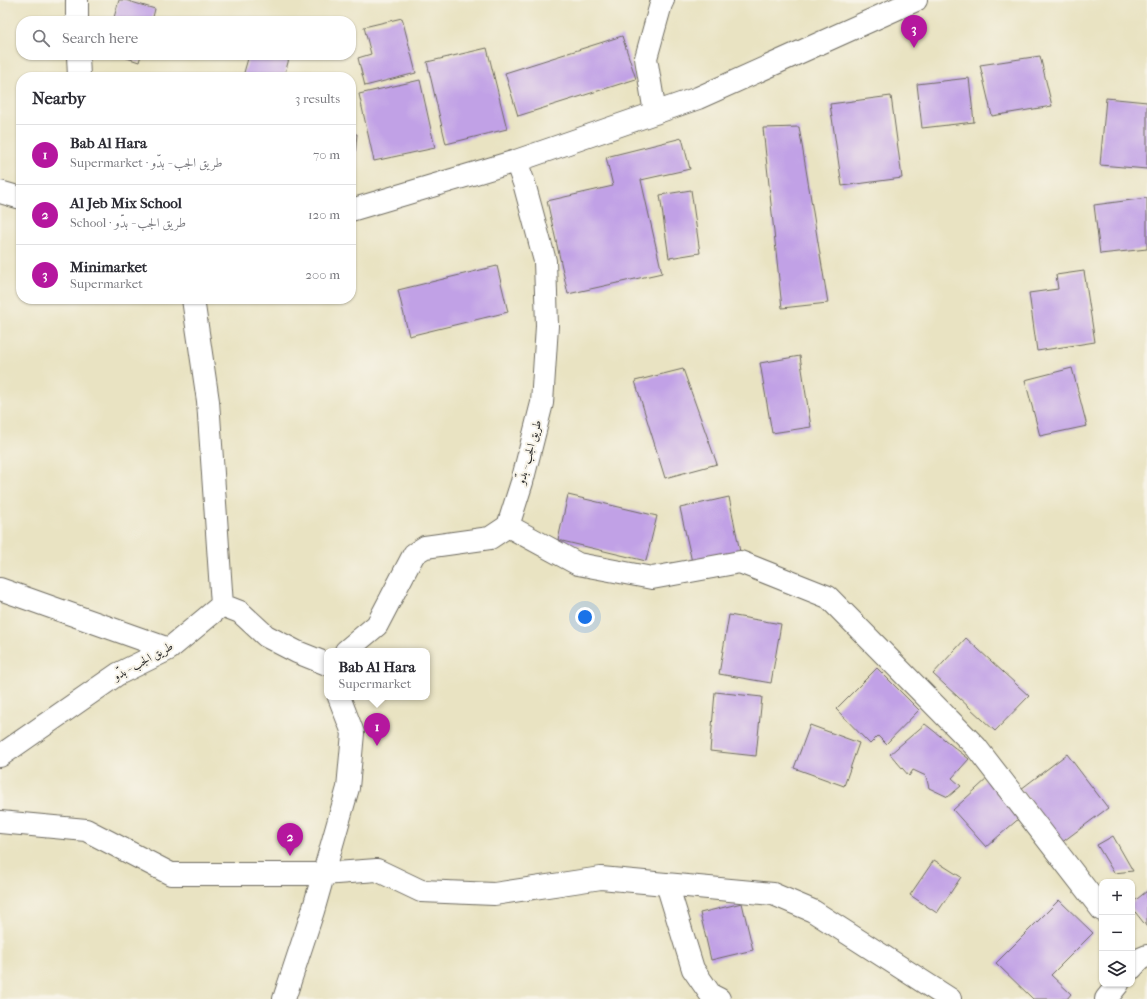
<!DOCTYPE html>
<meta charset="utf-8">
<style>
:root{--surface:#fff;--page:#f7f7f7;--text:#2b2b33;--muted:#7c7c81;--line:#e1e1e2;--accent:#b5179e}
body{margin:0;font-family:"IM FELL French Canon",Amiri,serif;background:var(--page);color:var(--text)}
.controls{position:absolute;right:12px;bottom:12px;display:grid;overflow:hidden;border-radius:8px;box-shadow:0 1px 3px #0004}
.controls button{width:36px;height:36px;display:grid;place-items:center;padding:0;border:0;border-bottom:1px solid var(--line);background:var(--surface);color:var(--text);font:20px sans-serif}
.you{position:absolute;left:585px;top:617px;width:14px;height:14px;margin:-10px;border:3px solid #fff;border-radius:50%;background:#1a73e8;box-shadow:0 0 0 6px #1a73e833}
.badge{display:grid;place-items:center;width:26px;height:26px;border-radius:50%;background:var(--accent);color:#fff;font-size:13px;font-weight:700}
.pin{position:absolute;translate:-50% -33px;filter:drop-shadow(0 1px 2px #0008)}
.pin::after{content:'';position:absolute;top:21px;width:14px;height:12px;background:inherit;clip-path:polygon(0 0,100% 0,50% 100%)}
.popup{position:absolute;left:324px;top:648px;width:106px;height:52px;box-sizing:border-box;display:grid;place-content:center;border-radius:8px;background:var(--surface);filter:drop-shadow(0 1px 3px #0005);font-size:13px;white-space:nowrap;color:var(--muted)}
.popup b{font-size:15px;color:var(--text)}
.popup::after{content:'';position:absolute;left:50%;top:100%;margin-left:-8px;border:8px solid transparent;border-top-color:var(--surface)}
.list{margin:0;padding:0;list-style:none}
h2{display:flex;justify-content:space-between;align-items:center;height:52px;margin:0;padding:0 16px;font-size:17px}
h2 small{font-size:13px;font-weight:400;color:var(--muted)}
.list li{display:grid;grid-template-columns:26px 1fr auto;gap:12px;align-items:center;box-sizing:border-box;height:60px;padding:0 16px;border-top:1px solid var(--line)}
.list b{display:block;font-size:15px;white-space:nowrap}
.list p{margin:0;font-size:13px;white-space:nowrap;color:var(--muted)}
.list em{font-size:13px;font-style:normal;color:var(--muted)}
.icon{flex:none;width:22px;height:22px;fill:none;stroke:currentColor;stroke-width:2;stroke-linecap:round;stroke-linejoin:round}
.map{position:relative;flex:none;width:1147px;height:999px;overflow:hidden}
.search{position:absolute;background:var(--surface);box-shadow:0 1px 3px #0004;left:16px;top:16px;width:340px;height:44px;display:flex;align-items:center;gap:10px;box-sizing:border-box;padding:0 14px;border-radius:16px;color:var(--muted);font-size:15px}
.panel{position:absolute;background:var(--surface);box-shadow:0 1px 3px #0004;left:16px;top:72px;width:340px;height:232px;border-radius:16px}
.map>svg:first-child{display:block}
.building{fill:#c1a1e6}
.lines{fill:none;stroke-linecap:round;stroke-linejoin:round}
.minor-casing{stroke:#6e6b60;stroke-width:24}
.minor{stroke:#fff;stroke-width:22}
.labels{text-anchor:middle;stroke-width:4;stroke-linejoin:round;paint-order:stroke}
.street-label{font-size:12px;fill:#2b2b2b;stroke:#f7f3e8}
</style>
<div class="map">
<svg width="1147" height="999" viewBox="0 0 1147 999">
<rect width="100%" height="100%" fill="#f7f3e8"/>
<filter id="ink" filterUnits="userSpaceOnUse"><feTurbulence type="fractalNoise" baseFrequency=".025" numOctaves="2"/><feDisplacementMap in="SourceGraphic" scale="8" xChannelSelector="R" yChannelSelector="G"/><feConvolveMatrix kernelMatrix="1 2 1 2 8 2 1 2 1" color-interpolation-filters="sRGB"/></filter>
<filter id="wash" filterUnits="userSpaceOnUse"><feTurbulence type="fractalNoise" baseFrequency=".012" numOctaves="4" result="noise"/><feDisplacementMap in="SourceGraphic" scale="16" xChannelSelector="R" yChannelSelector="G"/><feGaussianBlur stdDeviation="0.9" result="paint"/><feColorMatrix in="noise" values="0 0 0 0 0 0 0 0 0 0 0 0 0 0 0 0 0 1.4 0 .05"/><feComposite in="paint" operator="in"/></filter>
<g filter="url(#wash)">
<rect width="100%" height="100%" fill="#e9e3c2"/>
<g id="blocks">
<path class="building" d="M119,0H125L155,9L152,21H113Z
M402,18L416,73L365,86L358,58L371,54L364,27Z
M622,36L636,79L518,116L505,73Z
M487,48L507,129L446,144L427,62Z
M118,55H141L139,62Z
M249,55H290L284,77L243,76Z
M1040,56L1052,106L992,116L980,65Z
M969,78L974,122L922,128L917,84Z
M420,80L435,148L374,161L359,94Z
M891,96L902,178L842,186L830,104Z
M1106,98L1147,102V169L1100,165Z
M799,127L828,303L782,308L763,128Z
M351,134H357L353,175H351Z
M682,138L690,169L641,180L662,273L568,294L547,201L613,186L606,157Z
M691,190L700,253L669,258L660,195Z
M1147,198V249L1100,254L1094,205Z
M497,266L508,312L409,336L398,290Z
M1084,271L1095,342L1037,351L1029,293L1058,289L1056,275Z
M800,356L811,427L772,433L760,363Z
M1072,368L1087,426L1040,436L1025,380Z
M683,369L717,464L665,478L635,381Z
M568,495L657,516L646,561L558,540Z
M729,497L740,552L692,562L680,508Z
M729,615L781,624L771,683L719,674Z
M966,638L1029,696L995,731L933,674Z
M877,668L919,710L886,744L878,736L870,744L836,709Z
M715,692L762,697L756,756L710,751Z
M925,724L969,759L952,778L961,786L948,797L929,788L926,776L913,770L909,776L890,754Z
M810,725L859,743L844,786L794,768Z
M1067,754L1108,808L1061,843L1021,789Z
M988,778L1022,816L986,847L953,810Z
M1113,836L1133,871L1114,873L1097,845Z
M934,860L961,877L937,913L910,895Z
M1147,891V927L1132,908V903Z
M1059,900L1093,933L1051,975L1071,994L1067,999H1033L996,963Z
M742,903L753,950L711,960L700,913Z"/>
</g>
</g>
<g filter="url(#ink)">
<use href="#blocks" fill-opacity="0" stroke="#6e6b60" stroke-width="1"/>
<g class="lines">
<defs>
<path id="minor" d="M77,0V21
M78,55L79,77
M655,113L646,58L661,4L663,0
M0,192L21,198
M351,210L516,161L698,98L916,0
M193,299L208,401L222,605
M508,526L578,564L652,578L740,562L828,597L976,747L1102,910
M0,589L169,649
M346,651L377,625L414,554L425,547L490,538L508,526L522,482L542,403L547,326L545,261L524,183L516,161
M0,756L118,674L169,649L222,605L240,612L266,636L297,652L327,664
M0,822L86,830L171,874H323L377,870L421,891L494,894L601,878L773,894L813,911L950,999
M667,884L693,969L711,995L719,999
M1132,968L1140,959L1147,956
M284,999L313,911L348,788L353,733L339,697
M1106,999L1118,984"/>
</defs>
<use href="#minor" class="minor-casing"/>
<use href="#minor" class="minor"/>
</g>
</g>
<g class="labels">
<g class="street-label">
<text transform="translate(529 452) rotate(-75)" y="4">طريق الجب - بدّو</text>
<text transform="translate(143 661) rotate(-29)" y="4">طريق الجب - بدّو</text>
</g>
</g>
</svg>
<div class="controls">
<button>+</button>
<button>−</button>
<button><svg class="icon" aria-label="layers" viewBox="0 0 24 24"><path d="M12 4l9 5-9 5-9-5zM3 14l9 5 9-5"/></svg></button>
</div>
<div class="you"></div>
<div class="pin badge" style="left:377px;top:746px">1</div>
<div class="popup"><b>Bab Al Hara</b>Supermarket</div>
<div class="pin badge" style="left:290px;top:856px">2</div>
<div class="pin badge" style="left:914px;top:48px">3</div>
<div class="search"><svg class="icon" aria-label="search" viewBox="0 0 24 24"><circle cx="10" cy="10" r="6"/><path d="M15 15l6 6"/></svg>Search here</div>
<section class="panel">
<h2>Nearby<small>3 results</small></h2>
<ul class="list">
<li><span class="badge">1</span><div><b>Bab Al Hara</b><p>Supermarket · طريق الجب - بدّو</p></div><em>70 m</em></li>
<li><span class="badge">2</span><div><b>Al Jeb Mix School</b><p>School · طريق الجب - بدّو</p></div><em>120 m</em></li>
<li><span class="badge">3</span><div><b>Minimarket</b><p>Supermarket</p></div><em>200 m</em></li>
</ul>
</section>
</div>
